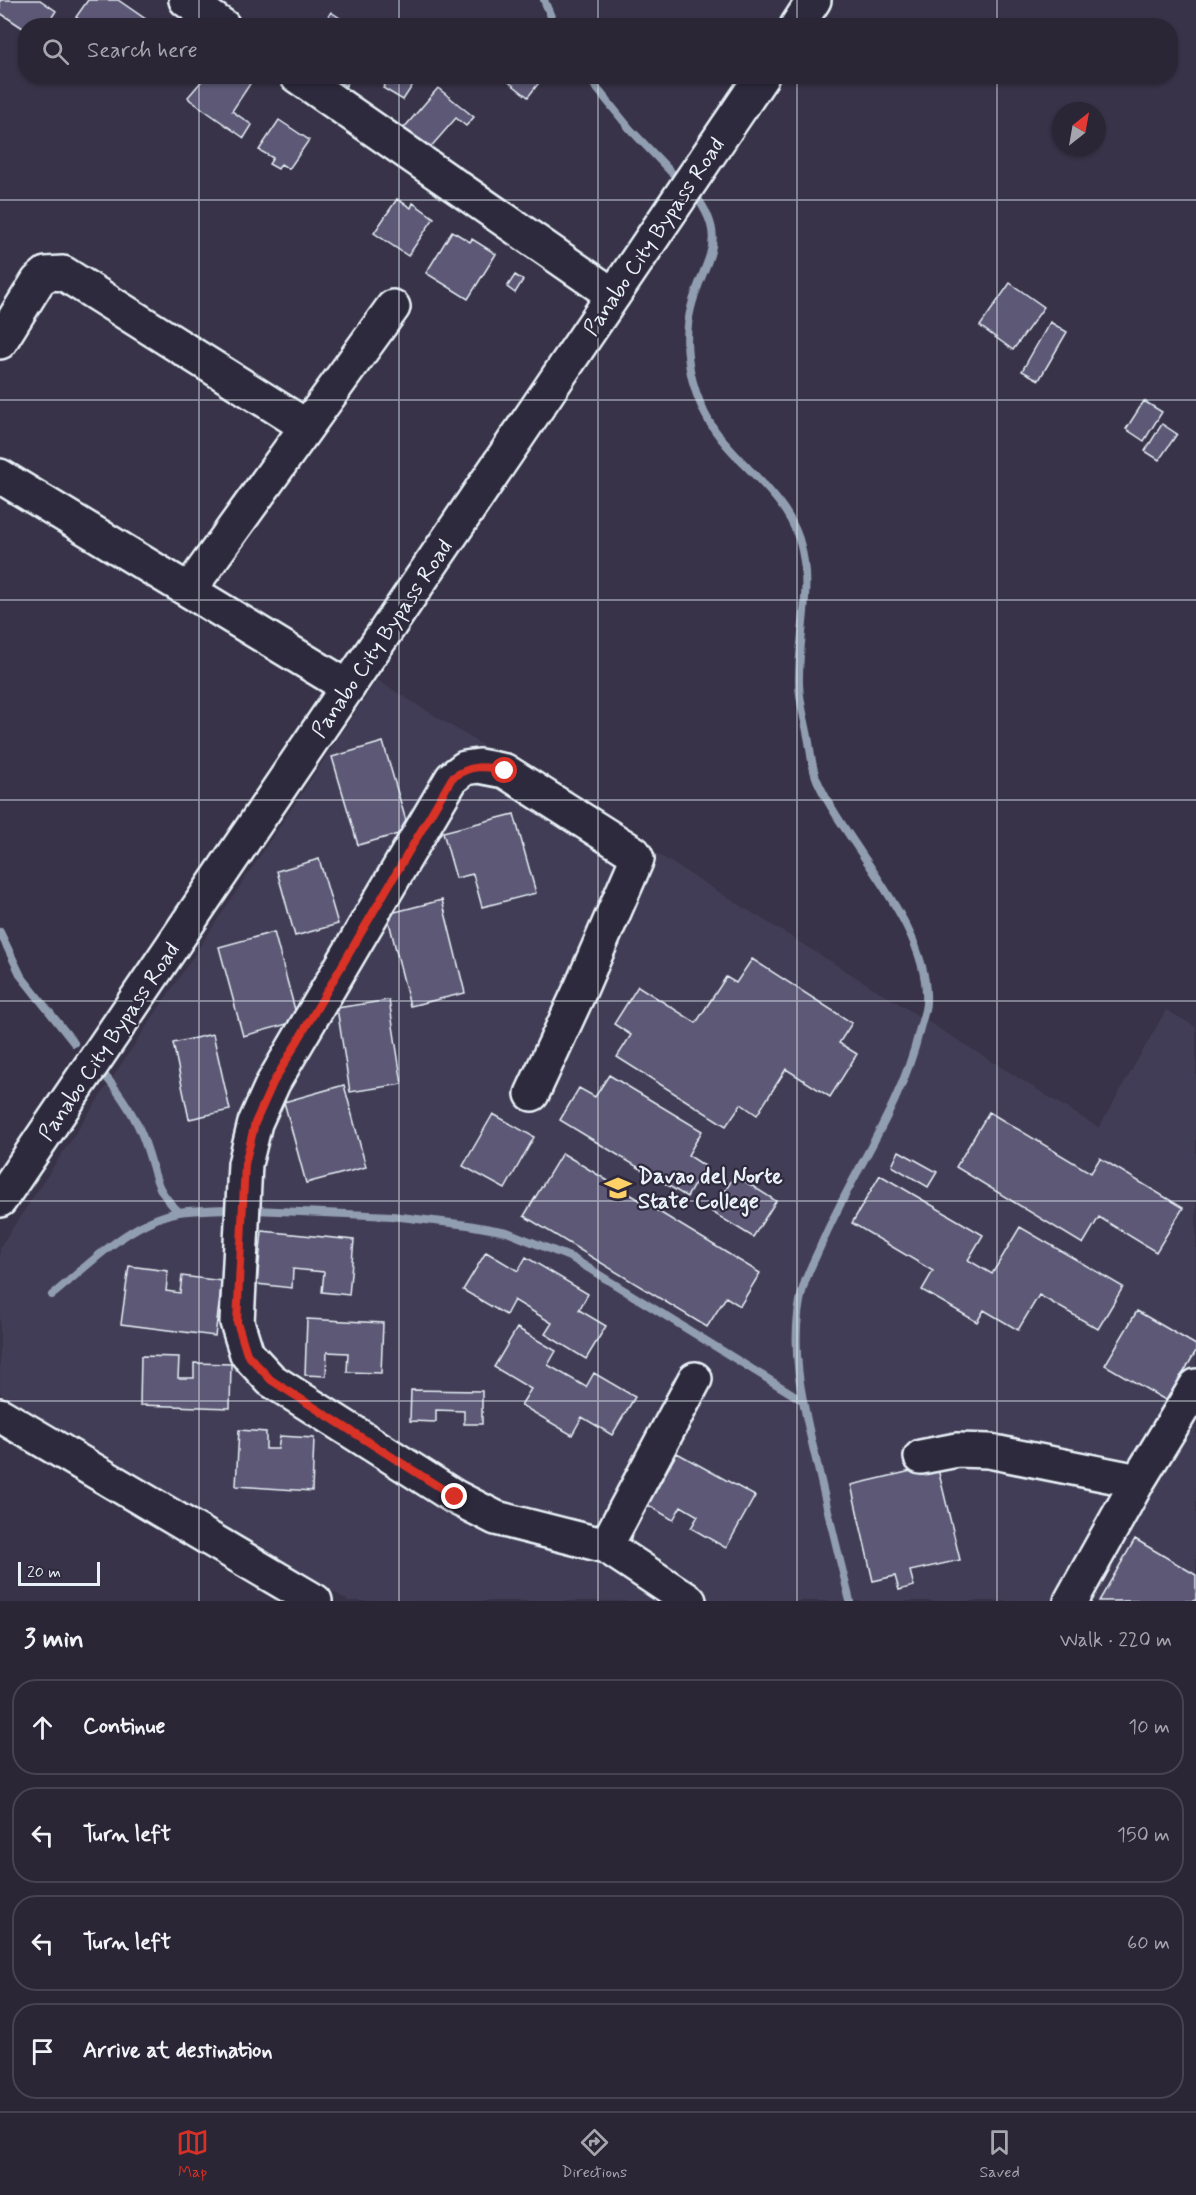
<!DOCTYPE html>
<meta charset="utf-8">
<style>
:root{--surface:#2a2636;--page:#363242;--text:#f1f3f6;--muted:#a5a5ad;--line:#464351;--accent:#d93025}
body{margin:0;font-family:Mynerve,sans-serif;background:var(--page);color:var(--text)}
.compass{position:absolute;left:1052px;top:102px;width:54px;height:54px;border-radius:50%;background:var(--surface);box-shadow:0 2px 4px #0004;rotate:31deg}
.scale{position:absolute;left:18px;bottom:15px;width:82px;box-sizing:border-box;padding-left:6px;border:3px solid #e8f1f8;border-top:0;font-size:16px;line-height:21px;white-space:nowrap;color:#e8f1f8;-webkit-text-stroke:4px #2f2a3d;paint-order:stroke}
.stop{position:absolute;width:18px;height:18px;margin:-14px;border:4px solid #d93025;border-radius:50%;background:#fff}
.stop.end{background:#d93025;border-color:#fff;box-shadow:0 2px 6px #0008}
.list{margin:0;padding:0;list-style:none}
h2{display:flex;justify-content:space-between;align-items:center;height:78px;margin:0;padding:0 24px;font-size:26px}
h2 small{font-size:20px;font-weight:400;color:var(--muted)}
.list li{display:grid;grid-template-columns:39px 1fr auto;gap:18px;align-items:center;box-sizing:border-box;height:96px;margin:0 12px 12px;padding:0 12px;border:2px solid var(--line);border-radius:24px}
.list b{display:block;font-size:22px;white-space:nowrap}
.list em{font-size:20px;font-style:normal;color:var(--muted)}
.icon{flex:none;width:33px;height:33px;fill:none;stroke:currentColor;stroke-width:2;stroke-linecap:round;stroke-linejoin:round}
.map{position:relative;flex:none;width:1196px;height:1601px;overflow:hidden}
.search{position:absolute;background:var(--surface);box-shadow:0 2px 4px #0004;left:18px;right:18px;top:18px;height:66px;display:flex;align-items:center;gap:15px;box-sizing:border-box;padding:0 21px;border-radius:24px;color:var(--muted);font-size:22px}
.sheet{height:510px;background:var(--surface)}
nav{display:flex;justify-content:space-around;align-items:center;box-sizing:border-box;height:84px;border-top:2px solid var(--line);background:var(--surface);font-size:16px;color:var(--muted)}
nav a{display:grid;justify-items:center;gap:3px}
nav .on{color:var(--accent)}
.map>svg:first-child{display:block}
.built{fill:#433e56}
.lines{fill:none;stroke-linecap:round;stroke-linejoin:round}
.stream{stroke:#919eb1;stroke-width:8}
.building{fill:#5c5976;stroke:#e8f1f8;stroke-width:1.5}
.minor-casing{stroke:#e8f1f8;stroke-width:38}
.major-casing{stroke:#e8f1f8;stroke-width:38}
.minor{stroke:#2f2a3d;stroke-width:33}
.major{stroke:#2f2a3d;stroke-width:33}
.route{stroke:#d93025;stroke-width:8}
.grid{fill:none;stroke:#e8f1f8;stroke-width:1.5;stroke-opacity:0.55}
.labels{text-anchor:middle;stroke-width:4.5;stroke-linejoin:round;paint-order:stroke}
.street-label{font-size:22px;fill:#e8f1f8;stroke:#2f2a3d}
.poi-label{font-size:22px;font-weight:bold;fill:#e8f1f8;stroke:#2f2a3d;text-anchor:start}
</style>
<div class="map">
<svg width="1196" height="1601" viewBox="0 0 1196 1601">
<rect width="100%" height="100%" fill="#383348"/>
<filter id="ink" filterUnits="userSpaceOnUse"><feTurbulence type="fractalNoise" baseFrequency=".0167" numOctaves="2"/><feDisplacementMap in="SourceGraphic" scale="12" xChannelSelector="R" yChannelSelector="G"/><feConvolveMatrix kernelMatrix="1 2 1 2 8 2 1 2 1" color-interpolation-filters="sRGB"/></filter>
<g filter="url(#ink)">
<path class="built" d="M377,680L1099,1128L1166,1010L1196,1027V1601H349L0,1393V1247Z"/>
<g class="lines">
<path class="stream" d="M544,0L555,26
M587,76L630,129L672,173
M695,195C731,242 703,260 691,308C683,340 688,375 701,405C722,458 781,484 799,539C814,586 798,634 799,682C799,702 806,723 809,742C811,754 812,768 817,780C847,847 930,926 926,1002C926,1011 921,1022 919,1032C901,1108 851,1174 821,1245C815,1259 807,1273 803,1288C787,1347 804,1409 818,1468C828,1512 839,1557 850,1601
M0,932L21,976L74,1043
M102,1072C120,1093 136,1116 145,1143C157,1175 152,1186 179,1212
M255,1210L392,1216L468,1225L507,1232L572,1258L802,1400
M52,1295C89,1265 130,1221 179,1212C194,1210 210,1210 225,1209"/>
</g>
<path class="building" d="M0,0H40L56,11L46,26H26V30L0,13Z
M88,0H118L147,20L143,26H88L76,17Z
M331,12L352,26H322Z
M206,76H240L250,84L232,111L252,125L244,138L190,100L188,97Z
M331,76H352L346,86Z
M390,76H410L416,80L403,100L383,88Z
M501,76H544L528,97Z
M438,88L474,117L466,126L456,118L428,150L403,129Z
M279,120L309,140L289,169L281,164L278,169L269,164L273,158L259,150Z
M397,199L411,208L413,203L434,218L408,256L374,233Z
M452,231L470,242L472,239L496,254L468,299L426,273Z
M515,275L523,280L515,293L507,287Z
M1010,283L1044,307L1013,350L980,326Z
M1050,322L1067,332L1039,380L1022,371Z
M1144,401L1162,412L1144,441L1126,429Z
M1162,424L1177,434L1159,460L1145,451Z
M383,742L409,831L358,845L332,757Z
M514,814L536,893L482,907L473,874L456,878L443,832Z
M319,859L338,924L295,936L277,871Z
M442,900L465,993L410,1006L387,914Z
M274,932L298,1021L243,1036L219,947Z
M752,959L852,1023L839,1043L857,1054L830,1097L786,1069L757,1115L741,1104L726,1126L617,1057L631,1035L614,1024L638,986L696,1023L726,977L736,983Z
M389,1000L402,1084L350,1092L337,1008Z
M213,1034L230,1110L189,1119L173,1043Z
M609,1075L702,1131L688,1155L705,1166L687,1197L560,1120L579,1088L595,1097Z
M344,1085L366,1167L306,1183L284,1102Z
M989,1112L1091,1173L1100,1158L1183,1208L1156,1252L1099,1217L1083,1244L956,1167Z
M493,1114L534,1137L505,1189L463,1166Z
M899,1151L937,1172L928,1187L892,1166Z
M562,1153L760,1273L740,1306L726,1297L707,1327L524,1216Z
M735,1175L776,1201L753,1237L712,1212Z
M880,1175L983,1235L968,1260L992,1274L1020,1227L1123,1287L1098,1329L1039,1295L1018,1330L984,1310L977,1322L922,1290L933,1271L852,1223Z
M262,1231L354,1240L349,1295L322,1292L324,1272L293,1269L292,1288L257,1284Z
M486,1252L518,1271L526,1257L588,1294L579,1310L606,1326L586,1359L545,1334L552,1323L514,1300L506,1315L463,1290Z
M129,1266L168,1271L166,1291L180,1293L182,1276L222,1281L215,1336L121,1324Z
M1137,1311L1196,1345V1351L1167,1401L1105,1365Z
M307,1319L383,1323L381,1373L347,1372L348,1353L327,1352L326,1376L305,1375Z
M517,1328L556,1351L548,1365L586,1387L594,1373L635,1397L612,1435L582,1417L572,1435L521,1405L531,1389L494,1367Z
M141,1356L179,1357L178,1378H194V1363L231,1364L230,1408L140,1405Z
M411,1390L482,1391V1424H464V1411L436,1410V1422L410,1421Z
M239,1430L266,1432V1449H278L280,1436L314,1438L312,1491L236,1486Z
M677,1453L755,1496L726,1548L691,1528L698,1516L681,1506L673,1520L648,1505Z
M937,1465L960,1560L910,1571L914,1586L899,1590L895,1576L873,1581L851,1485Z
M1135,1539L1196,1575V1601H1099Z"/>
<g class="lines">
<defs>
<path id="minor" d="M186,0L223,26
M297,76L613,295
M0,342L38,281L46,274L63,273L306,426
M0,476L348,687
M189,590L393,307
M532,1094L581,988L637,859L634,853L505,771L479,766L465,768L452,778L273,1083L255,1123L245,1164L237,1322L247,1354L271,1380L455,1497L496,1518L606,1546L689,1601
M0,1415L315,1601
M921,1457L957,1450L989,1451L1138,1481
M606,1546L695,1379
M1071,1601L1138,1481L1196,1386"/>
<path id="major" d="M797,26L814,0
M0,1200L762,76"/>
</defs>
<use href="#minor" class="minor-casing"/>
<use href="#major" class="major-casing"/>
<use href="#minor" class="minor"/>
<use href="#major" class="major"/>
</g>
</g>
<g class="lines" filter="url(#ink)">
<path class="route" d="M455,1497L271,1380L247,1354L237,1322L245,1164L255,1123L273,1083L452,778C470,765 484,765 505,771"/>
</g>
<path class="grid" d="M199,0V26M399,0V26M598,0V26M797,0V26M997,0V26M199,76V1601M399,76V1601M598,76V1601M797,76V1601M997,76V1601M0,200H1196M0,400H1196M0,600H1196M0,800H1196M0,1001H1196M0,1201H1196M0,1401H1196"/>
<defs>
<symbol id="university-bare" viewBox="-9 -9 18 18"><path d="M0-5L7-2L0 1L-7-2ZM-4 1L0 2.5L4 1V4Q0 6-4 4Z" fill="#ffd166" stroke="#2f2a3d" stroke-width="2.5" paint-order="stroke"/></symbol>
</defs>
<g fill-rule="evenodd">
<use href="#university-bare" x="599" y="1169" width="38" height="38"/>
</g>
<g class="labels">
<g class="street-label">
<text transform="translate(653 236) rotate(-56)" y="8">Panabo City Bypass Road</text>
<text transform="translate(381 638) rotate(-56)" y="8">Panabo City Bypass Road</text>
<text transform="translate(108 1041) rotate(-56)" y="8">Panabo City Bypass Road</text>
</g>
<g class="poi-label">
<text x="638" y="1183">Davao del Norte<tspan x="638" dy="25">State College</tspan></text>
</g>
</g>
</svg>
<svg class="compass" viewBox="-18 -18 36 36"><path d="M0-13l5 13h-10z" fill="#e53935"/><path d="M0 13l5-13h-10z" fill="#a5a5ad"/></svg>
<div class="scale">20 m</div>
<div class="stop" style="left:505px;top:771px"></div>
<div class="stop end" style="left:455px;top:1497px"></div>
<div class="search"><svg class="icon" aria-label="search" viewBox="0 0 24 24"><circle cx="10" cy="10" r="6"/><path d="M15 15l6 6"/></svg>Search here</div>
</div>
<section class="sheet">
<h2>3 min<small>Walk · 220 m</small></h2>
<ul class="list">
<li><svg class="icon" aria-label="ahead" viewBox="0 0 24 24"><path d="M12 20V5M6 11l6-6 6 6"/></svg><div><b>Continue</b></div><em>10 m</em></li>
<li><svg class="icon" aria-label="left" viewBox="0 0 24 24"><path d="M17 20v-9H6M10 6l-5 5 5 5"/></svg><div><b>Turn left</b></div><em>150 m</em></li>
<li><svg class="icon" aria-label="left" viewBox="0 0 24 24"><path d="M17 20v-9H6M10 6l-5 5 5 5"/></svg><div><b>Turn left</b></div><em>60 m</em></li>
<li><svg class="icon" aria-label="arrive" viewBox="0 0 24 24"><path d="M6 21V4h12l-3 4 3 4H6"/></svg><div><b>Arrive at destination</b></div></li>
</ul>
</section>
<nav>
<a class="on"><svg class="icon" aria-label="map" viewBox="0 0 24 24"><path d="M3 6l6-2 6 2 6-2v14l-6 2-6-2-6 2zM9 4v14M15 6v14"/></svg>Map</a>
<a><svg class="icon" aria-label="directions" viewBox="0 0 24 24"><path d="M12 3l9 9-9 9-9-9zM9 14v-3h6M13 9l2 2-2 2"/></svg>Directions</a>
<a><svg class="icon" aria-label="saved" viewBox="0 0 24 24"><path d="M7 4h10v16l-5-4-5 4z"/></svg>Saved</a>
</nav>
